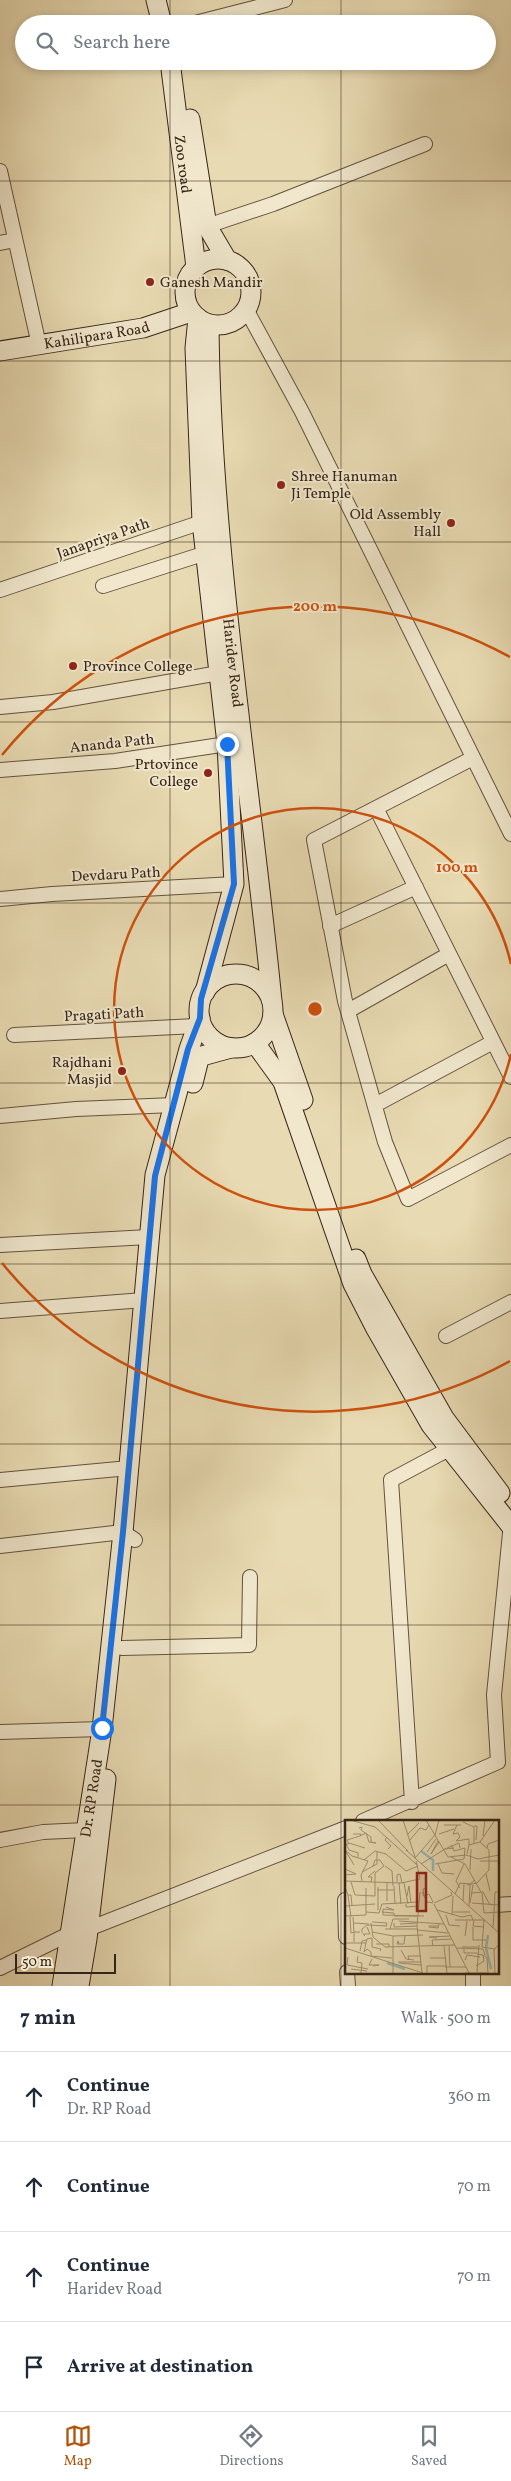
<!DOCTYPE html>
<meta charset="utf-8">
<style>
:root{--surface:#fff;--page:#f6f6f7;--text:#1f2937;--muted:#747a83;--line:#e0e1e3;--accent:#b45309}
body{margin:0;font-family:Vollkorn,serif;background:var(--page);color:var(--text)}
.scale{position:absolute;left:15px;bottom:12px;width:101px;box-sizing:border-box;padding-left:5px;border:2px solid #372517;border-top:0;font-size:14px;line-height:18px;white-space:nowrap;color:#372517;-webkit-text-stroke:4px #f0e7cd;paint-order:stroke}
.stop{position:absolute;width:15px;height:15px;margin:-11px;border:4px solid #1a73e8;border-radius:50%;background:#fff}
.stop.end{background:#1a73e8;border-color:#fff;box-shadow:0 1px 5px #0008}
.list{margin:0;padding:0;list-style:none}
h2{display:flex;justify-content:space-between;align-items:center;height:65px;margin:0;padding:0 20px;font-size:21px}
h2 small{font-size:16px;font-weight:400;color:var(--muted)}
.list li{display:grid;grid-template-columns:32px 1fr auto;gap:15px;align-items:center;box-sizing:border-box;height:90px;padding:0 20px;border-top:1px solid var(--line)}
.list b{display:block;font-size:19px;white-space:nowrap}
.list p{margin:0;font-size:16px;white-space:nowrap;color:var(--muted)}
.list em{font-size:16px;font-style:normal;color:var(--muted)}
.icon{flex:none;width:28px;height:28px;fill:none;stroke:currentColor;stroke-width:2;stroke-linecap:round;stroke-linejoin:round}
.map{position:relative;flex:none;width:511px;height:1986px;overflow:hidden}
.search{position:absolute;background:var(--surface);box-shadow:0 2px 8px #0003;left:15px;right:15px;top:15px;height:55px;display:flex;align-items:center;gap:12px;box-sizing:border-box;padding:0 18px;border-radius:28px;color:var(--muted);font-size:19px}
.sheet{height:425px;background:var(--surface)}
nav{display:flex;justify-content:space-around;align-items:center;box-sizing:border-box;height:70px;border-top:1px solid var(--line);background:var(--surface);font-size:14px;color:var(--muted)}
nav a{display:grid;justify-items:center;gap:2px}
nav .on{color:var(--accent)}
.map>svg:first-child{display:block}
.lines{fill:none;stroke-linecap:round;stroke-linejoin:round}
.street-casing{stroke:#63523e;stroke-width:16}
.secondary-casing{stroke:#372517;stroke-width:21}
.street{stroke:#f0e7cd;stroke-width:14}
.secondary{stroke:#f0e7cd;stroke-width:19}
.route{stroke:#1a73e8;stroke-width:6}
.grid{fill:none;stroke:#372517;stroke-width:1;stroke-opacity:0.55}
.ring{fill:none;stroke:#cd510e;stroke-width:2.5}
.poi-dot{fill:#8f2418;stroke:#f0e7cd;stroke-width:2}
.labels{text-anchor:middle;stroke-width:4;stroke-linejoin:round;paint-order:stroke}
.street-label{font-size:15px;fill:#372517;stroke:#f0e7cd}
.poi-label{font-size:15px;fill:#372517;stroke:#f0e7cd;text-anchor:start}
.inset-river{fill:none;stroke:#97bab0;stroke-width:2.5}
.inset-road{fill:none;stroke:#a19274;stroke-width:1}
.view{fill:#8f2418;fill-opacity:0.15;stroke:#8f2418;stroke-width:2.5}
.inset-edge{fill:none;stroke:#372517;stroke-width:2.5}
.centre{fill:#cd510e;stroke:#f0e7cd;stroke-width:2.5}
.ring-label{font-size:15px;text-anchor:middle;font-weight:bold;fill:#cd510e;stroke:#f0e7cd;stroke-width:4;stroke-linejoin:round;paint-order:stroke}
</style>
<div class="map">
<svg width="511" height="1986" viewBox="0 0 511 1986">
<rect width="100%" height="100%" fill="#e8dab2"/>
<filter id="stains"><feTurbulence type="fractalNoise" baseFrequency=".004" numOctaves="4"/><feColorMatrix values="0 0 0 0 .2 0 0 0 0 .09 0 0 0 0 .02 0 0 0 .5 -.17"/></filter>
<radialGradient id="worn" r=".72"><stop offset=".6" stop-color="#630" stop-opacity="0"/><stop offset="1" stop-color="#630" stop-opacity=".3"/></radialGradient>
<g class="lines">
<defs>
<path id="street" d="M191,24L285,0
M0,171L39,345
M207,226L273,204L425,144
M0,243L15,240
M246,309L302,412L511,834
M103,586L206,553
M0,590L211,519
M0,707L53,702L219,673
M473,758L314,840L345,1001L385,1142L408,1199L511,1145
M0,770L115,761L227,744
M376,808L511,1077
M0,899L52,894L234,884
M330,926L416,887
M348,1011L449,954
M14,1035L196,1026
M375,1105L493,1042
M0,1116L76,1109L174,1105
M0,1245L149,1237
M0,1311L144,1300
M446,1336L511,1302
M0,1480L129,1468
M0,1546L123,1532L135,1540
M122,1648L249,1645L250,1577
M0,1732L102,1729
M412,1802L391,1480L449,1449
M363,1821L498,1762L494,1695L511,1523
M0,1840L43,1832L86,1830
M345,1900L346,1937
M497,1905L511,1904
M88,1929L346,1828
M0,1968L71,1933
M347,1972L348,1986
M473,1972V1986"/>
<g id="secondary">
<path d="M156,0L162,24"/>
<path id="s1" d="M170,61L196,267"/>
<path d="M190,119L207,226L227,260"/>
<circle cx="218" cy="292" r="33"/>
<path d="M198,318L195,348L202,522L227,744L234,884L205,992"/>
<path id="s2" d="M209,324C211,551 250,776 272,1001"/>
<path id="s3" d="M0,351L143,328L191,312"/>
<circle cx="236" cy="1011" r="37"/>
<path d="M273,1014L303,1100"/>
<path d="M255,1043L283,1082L353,1284L375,1327L431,1425L511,1526"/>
<path d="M193,1083L199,1059L202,1056L231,1048"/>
<path d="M356,1259L362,1274L444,1418L500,1493"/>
<path id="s4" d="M62,1986L102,1729L123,1532L155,1175L189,1049L200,1018"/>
<path d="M79,1986L87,1939L106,1779"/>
</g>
</defs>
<use href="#street" class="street-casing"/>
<use href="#secondary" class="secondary-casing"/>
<use href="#street" class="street"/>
<use href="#secondary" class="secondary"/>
</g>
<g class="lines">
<path class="route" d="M102,1728L123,1532L155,1176L188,1049L200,1018L201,999L234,884L227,744"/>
</g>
<path class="grid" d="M170,0V24M341,0V24M170,61V1986M341,61V1986M0,181H511M0,361H511M0,542H511M0,722H511M0,903H511M0,1083H511M0,1264H511M0,1444H511M0,1625H511M0,1805H511"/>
<g class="ring">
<path d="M511 1054A201 201 0 1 1 511 964"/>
<path d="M510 1361A403 403 0 0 1 2 1263M2 755A403 403 0 0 1 510 657"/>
</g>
<g class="poi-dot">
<circle cx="150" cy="282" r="5"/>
<circle cx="281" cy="485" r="5"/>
<circle cx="451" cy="523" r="5"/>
<circle cx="73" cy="666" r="5"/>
<circle cx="208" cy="773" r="5"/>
<circle cx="122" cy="1071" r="5"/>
</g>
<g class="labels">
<g class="street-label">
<text dy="5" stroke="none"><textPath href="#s1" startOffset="104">Zoo road</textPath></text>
<text dy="5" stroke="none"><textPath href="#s3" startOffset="98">Kahilipara Road</textPath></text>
<text transform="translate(103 538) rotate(-19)" y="5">Janapriya Path</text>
<text dy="5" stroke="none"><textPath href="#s2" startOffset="340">Haridev Road</textPath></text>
<text transform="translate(112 743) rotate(-6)" y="5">Ananda Path</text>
<text transform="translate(116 874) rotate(-3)" y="5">Devdaru Path</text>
<text transform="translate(104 1014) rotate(-3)" y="5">Pragati Path</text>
<text dy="5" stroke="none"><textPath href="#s4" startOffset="190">Dr. RP Road</textPath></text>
</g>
<g class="poi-label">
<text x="160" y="287">Ganesh Mandir</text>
<text x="291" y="481">Shree Hanuman<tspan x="291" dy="17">Ji Temple</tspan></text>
<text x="441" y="519" text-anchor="end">Old Assembly<tspan x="441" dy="17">Hall</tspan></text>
<text x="83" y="671">Province College</text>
<text x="198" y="769" text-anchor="end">Prtovince<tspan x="198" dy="17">College</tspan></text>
<text x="112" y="1067" text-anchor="end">Rajdhani<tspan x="112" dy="17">Masjid</tspan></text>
</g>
</g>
<g transform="translate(345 1820)">
<rect width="154" height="154" fill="#e8dab2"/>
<path class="inset-river" d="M76,31L88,40V51M143,115L141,128L146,149M42,143L60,149"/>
<path class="inset-road" d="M5,0L30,7L72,45M33,0L63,31M58,0L70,37M81,0L103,37L121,35L133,39L154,35M118,2L129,7V24M99,5H116M112,5L108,14L113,13L115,17L111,21L124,19V25M129,6H132L131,20M8,14H16L15,16L21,13L24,22L31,23L26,22V17L16,10L17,7L14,8M63,14L74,3M94,14L109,9M90,15L94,0M138,16L140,0M42,17L40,20L46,26L43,29M64,21L75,8L81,10L84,5M93,21L86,34L94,22M4,23L20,28M0,24H4L2,20L15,16M1,24L4,30L13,33V37M142,28L143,24L154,20M100,29L114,23L115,28M0,30L7,36L23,41L16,55L17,61M0,30L9,45M61,30L154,113M82,32L91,19M122,34L124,25L135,22L150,0M106,37L120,44L136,72M70,38L90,15M19,40L30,31L41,34L61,51L73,46M71,41L75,58M135,41H154M76,44L100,29L109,28M90,44L119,39L120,28L109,31L106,25M93,44L97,53L109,54M40,46L47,51L48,66M125,50L126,29M17,52L32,44V32M141,54L145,71M0,55L11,54L0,49M0,61L56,63L75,59M6,62L10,75L30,76V53L39,46L35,40H30L28,46M26,62L27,57H23L30,51M52,62V55L55,54L57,63M54,63L56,84M59,63L63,84M122,65L132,63L144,50V30L135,22M49,66L50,84M0,67L3,75H6L7,86M81,68L78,69L79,76L84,74L88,82M115,68L111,61L119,44M32,70H49M75,72L72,106L77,153M77,72L82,82L88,83M127,73L138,72L145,85M137,73L139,93L154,92M110,74L115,63L125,64L130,60M3,75L6,97M62,76L64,66L66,83M42,81V62M118,81L119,64M89,83L107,75L106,72M125,83L128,65M127,83L154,85M61,84V87L74,86M89,84L124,153M0,86L30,84M124,86L125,65M41,87L49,90L38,89V95L79,96M33,90V67M92,90L117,97L126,95L128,100H139L137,127L150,129M21,92L34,93L37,84L74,82M37,92L49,93V96H72M108,92H125M149,92L150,72H154M101,95L104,105L115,106M107,95L108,76M0,96L21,95V68M5,97L6,113L9,112L8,97M110,100H128M129,100L128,106L139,107M54,101L99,104M27,102L42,103L41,106M9,103L24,104M26,103L28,117L40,127L110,125M49,103V107L72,106M55,104L72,103M93,106H84V107L93,108L94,104M128,107V120H141M148,108L149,92M40,109H72M45,109L48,99H64M72,110L103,113M27,112L48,116L78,115M17,113V109L22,105L42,106M20,116L18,114H25L22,107M120,116L122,101M27,118V127L36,129L35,131M92,118L84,117L105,116M9,122V112H15M0,123H21L22,119L27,118M21,123L19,132L22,129L26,132M31,124H44V127M54,124L53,121L52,124H59L60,116M88,126L87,120L107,119M99,126L102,153M104,126L105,147M117,127H133M0,128L78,153M112,128L138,129L140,135M119,129V133H132M56,130L61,139L69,140M15,131L17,121L22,120M26,132V136L47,138M138,135L142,138L143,153M13,136L12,142L17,143L16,153M3,137L2,145L23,149M85,138H101M27,139L24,145H34L28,146M64,140L63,136H76M120,140L122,135L135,137M53,142H76M54,143L76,145M131,146L139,141L138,135L132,134M100,147H121M6,149L22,151M132,152L134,125M48,153V116M82,153V146H101M120,153H142M150,153L149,130L154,124"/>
<path class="view" d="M72,53H81V91H72Z"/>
<rect width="154" height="154" class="inset-edge"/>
</g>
<circle cx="315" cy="1009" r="8" class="centre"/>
<g class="ring-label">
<text x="315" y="611">200 m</text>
<text x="457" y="872">100 m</text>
</g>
<rect width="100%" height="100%" filter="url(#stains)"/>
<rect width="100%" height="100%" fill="url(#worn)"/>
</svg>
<div class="scale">50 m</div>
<div class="stop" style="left:102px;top:1728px"></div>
<div class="stop end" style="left:227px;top:744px"></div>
<div class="search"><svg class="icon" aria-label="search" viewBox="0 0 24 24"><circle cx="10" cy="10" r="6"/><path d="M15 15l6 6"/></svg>Search here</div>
</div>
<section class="sheet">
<h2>7 min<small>Walk · 500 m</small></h2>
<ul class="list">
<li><svg class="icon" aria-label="ahead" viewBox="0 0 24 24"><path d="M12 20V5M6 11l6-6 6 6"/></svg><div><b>Continue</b><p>Dr. RP Road</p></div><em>360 m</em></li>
<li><svg class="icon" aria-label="ahead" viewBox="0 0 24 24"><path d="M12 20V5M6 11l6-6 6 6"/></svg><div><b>Continue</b></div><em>70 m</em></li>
<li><svg class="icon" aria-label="ahead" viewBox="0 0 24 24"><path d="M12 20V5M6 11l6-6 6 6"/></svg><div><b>Continue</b><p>Haridev Road</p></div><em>70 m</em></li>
<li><svg class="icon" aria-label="arrive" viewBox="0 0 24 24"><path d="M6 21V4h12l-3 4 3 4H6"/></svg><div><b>Arrive at destination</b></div></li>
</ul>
</section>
<nav>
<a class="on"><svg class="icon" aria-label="map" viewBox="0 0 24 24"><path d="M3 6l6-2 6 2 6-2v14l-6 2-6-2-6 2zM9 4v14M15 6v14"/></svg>Map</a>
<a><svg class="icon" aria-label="directions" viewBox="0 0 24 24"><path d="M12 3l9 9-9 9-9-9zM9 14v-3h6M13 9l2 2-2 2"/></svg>Directions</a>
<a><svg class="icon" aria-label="saved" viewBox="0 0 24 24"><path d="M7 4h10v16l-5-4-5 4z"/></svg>Saved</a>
</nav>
